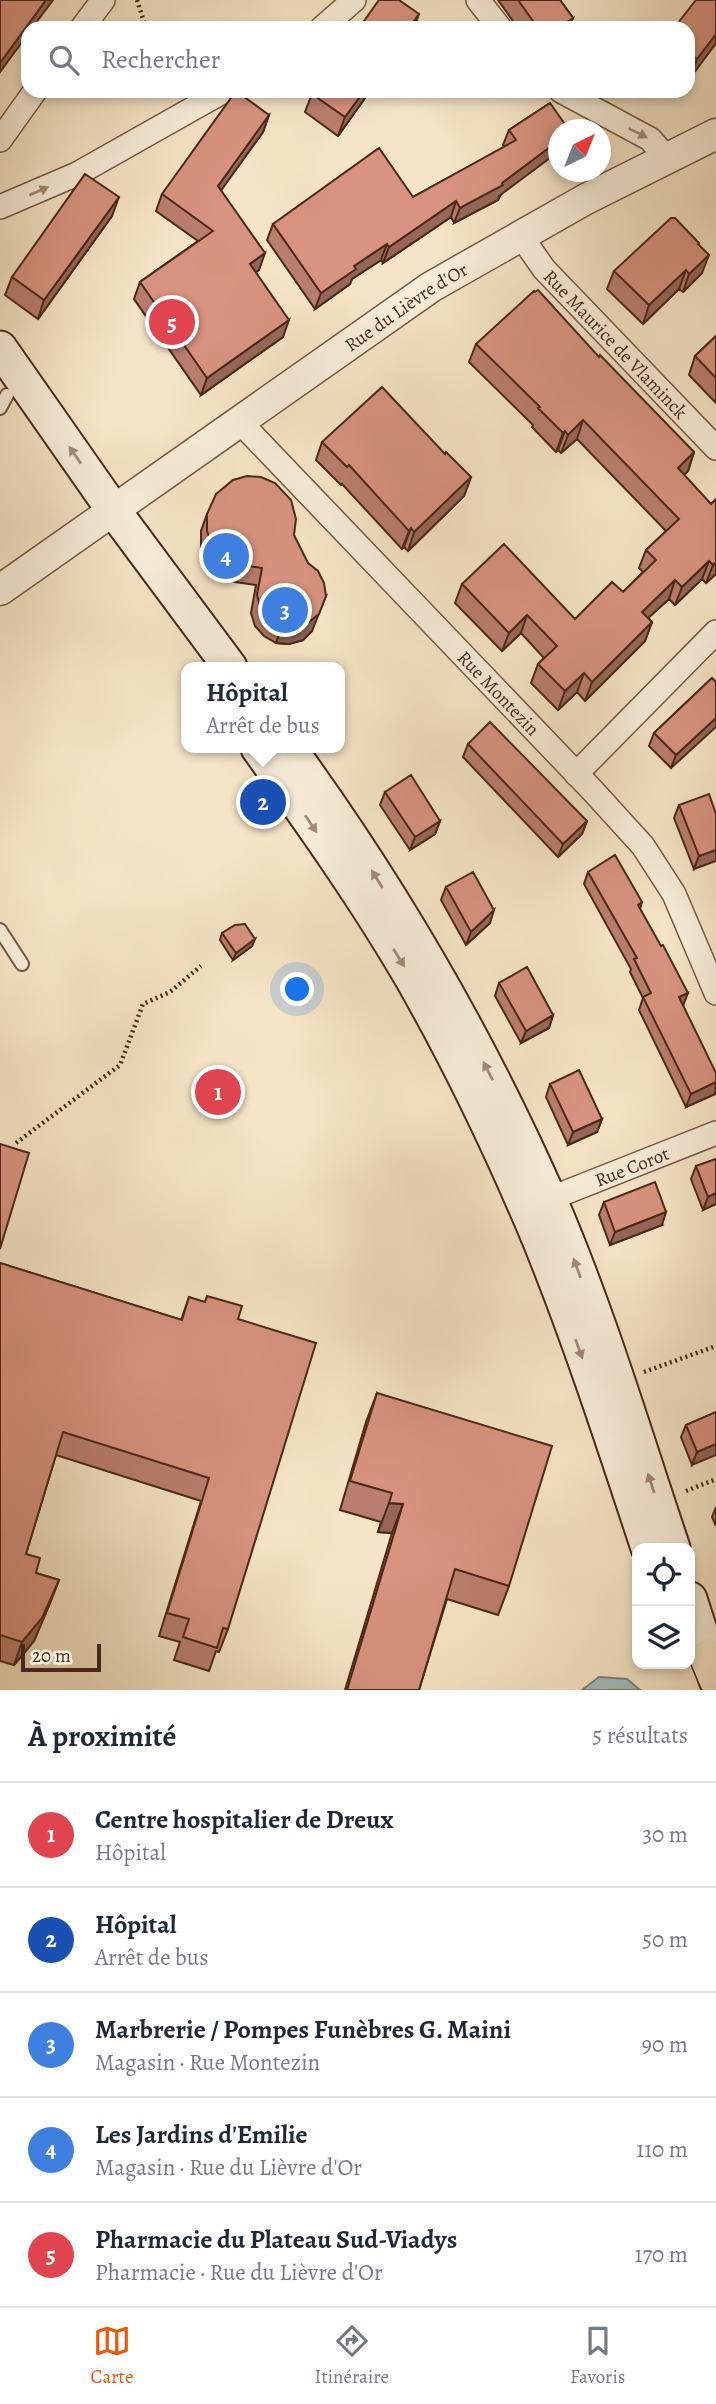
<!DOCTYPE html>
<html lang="fr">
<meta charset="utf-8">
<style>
:root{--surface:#fff;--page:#f6f6f7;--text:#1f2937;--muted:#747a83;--line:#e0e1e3;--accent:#ea580c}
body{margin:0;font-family:Alegreya,serif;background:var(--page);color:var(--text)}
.controls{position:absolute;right:21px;bottom:21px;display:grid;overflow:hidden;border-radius:14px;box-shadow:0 4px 10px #0003}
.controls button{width:63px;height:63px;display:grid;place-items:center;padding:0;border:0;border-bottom:2px solid var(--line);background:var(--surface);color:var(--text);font:35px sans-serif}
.compass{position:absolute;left:548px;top:119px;width:63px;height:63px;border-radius:50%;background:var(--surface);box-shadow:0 4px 10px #0003;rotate:43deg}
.scale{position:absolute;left:21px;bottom:18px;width:80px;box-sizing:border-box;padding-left:7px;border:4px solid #4b2817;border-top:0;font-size:19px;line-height:24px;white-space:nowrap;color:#4b2817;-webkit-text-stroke:5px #f8eeda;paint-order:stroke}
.you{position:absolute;left:298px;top:990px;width:24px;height:24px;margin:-18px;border:5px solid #fff;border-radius:50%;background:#1a73e8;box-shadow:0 0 0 10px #1a73e833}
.badge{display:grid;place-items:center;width:46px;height:46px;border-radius:50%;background:var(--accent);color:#fff;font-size:23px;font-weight:700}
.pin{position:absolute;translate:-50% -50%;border:4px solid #fff;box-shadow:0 2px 7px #0006}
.popup{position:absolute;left:181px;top:662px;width:164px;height:91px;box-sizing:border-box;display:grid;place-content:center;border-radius:14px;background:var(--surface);filter:drop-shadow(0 2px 5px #0005);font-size:23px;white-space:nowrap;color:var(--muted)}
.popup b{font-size:26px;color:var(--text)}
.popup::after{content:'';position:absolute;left:50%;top:100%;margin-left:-14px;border:14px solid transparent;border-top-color:var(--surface)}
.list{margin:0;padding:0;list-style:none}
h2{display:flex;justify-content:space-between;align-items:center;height:91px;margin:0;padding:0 28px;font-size:30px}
h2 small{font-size:23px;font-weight:400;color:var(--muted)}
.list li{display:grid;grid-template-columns:46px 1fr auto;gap:21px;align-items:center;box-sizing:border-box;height:105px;padding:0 28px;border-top:2px solid var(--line)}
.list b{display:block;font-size:26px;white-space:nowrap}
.list p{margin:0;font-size:23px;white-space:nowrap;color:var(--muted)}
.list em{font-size:23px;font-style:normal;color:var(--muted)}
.icon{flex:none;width:38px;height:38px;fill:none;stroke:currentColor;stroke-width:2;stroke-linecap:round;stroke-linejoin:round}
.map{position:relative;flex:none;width:716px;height:1690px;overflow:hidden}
.search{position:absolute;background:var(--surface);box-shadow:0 4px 10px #0003;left:21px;right:21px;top:21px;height:77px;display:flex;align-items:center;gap:18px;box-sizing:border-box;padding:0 24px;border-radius:21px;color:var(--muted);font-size:26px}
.sheet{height:616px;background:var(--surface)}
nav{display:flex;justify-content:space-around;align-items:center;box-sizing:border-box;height:98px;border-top:2px solid var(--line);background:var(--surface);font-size:19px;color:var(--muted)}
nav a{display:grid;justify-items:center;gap:4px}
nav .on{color:var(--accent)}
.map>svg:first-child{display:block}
.water{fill:#a2bcc0;stroke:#7f817c;stroke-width:2}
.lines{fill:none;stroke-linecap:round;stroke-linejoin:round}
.service-casing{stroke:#765743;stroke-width:16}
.minor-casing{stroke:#765743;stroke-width:26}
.tertiary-casing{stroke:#765743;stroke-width:33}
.secondary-casing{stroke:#4b2817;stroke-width:37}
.primary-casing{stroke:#4b2817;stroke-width:40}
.path{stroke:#4b2817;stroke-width:4.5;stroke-dasharray:2 3.5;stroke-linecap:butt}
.service{stroke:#f8eeda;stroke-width:12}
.minor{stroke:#f8eeda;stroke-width:23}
.tertiary{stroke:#f8eeda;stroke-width:30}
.secondary{stroke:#f8eeda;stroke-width:33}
.primary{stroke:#f5e5c6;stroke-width:37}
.wall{fill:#b97e6d;stroke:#4b2817;stroke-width:2}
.shaded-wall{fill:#966759;stroke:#4b2817;stroke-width:2}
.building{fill:#d7937f;stroke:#4b2817;stroke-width:2}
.oneway{fill:#a28b78}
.labels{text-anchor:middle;stroke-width:7;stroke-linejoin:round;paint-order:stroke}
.street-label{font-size:19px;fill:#4b2817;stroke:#f8eeda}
</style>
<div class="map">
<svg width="716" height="1690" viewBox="0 0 716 1690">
<rect width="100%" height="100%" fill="#f5e5c6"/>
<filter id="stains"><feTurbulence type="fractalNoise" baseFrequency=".00286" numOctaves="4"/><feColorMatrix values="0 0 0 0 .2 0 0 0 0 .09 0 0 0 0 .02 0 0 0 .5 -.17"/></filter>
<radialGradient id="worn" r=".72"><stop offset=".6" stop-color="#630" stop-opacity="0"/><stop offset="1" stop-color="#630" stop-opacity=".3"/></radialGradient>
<path class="water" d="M599,1677L627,1679L640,1690H582Z"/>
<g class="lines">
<defs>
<path id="service" d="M0,408L7,395
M0,930L22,964"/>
<g id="minor">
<path d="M478,0L500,28"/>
<path d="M82,28L103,0"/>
<path d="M322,28L354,0"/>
<path d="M561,91L650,139L668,159"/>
<path d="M0,140L35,91"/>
<path d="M0,207L77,174L224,91"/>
<path id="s1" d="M521,236L544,269L716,448"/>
<path id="s2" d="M239,421L593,791L643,846L674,894L716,993"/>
<path d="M576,774L716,632"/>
<path id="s3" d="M549,1199L716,1133"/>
</g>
<g id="tertiary">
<path id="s4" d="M0,590L431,287L586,199L716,134"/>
</g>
<path id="secondary" d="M0,348L114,511L230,667
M258,748C311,822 365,898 411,977C458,1059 502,1151 539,1239C580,1340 614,1445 648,1548
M289,748C391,888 480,1041 550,1200C599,1313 634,1432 673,1548
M690,1599L716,1680"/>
<path id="primary" d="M709,1658L716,1675"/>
</defs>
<use href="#service" class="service-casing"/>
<use href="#minor" class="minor-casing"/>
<use href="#tertiary" class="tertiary-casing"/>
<use href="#secondary" class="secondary-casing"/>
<use href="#primary" class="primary-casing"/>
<path class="path" d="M137,0L146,28
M16,1143L120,1065L143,1004L170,992L201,966
M644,1372L716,1346
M686,1491L716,1479"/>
<use href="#service" class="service"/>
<use href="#minor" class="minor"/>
<use href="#tertiary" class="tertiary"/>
<use href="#secondary" class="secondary"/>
<use href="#primary" class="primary"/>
</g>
<path class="wall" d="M498,0H560L573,18L569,28H518Z
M688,28L716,43L690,78L688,76Z
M370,91L338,136L305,112L312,94Z
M550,103L498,200L454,223L451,217L383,263L381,260L352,279L350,284L315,309L267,240L273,224L413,197L505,147L503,145L509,130Z
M269,115L263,132L221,190L259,270L256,272L283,337L201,395L134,299L140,282L198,241L156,211L162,194Z
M112,216L38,319L5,295L12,277Z
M698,245L702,273L683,292L679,289L643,324L607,289L614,271Z
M716,336V403L689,375L695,356Z
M476,344L599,357L694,452L688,471L684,474L716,574L706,583L702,579L675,605L669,599L648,618L652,622L645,641L585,701L577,692L558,710L531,683L538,664L544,658L521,633L502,651L455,603L462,584L575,619L623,592L643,572L639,568L646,550L666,531L577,439L561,453L558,450L556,452L532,427L533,425L469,362Z
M322,442L445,454L471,477L464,496L408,551L404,547L402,549L342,484L341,485L316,460Z
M207,514L294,535L312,631L303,640L289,644L276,643L264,636L255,626L251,613L256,585L235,582L221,576L205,560L201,548V531Z
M712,678L671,768L649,746L654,733Z
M468,744L587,821L582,834L558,857L463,757Z
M385,792L440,821L435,834L410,850L380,805Z
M679,805L716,814L694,869L674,818Z
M588,872L642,902L640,909L683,1005L715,1094L686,1107L639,1010L643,998L630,972L631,969L584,884Z
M446,887L490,923L466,945L441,900Z
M222,933L252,946L233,960L220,940Z
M499,983L553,1015L549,1028L521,1043L495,996Z
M550,1084L602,1119L597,1132L568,1145L546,1097Z
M716,1159V1204L703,1210L691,1179L696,1166Z
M604,1202L662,1225L610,1245L599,1215Z
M0,1263L181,1320L189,1297L238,1319L228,1629L219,1652L216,1651L209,1671L174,1660L180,1642L159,1636L201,1501L56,1455L26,1554L36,1573L59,1580L50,1603L34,1641L14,1665L0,1661Z
M377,1393L509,1586L498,1615L447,1599L419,1690H345L392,1533L378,1532L381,1522L340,1510L366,1422Z
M716,1412L692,1465L681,1437L686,1425Z
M716,1507V1526L712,1517Z"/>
<path class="shaded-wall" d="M46,0H53L32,28H28V34L0,72V63Z
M419,14L414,28H409Z
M573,18L569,28H558Z
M716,34V43L690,78L697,59Z
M364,91H370L338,136L345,117Z
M269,115L263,132L212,203L218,186Z
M558,141V152L499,196L498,200L454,223L460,208L502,183Z
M119,197L112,216L38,319L44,300Z
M456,201L451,217L383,263L389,247Z
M387,244L381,260L352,279L350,284L315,309L321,293L354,266Z
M265,253L259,270L244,281L250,264Z
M709,255L702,273L683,292L689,274Z
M686,270L679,289L643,324L649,305Z
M289,320L283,337L201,395L207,378Z
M583,420L577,439L561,453L568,435Z
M565,431L558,450L556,452L563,433Z
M694,452L688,471L672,487L678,468Z
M471,477L464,496L408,551L414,532Z
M411,528L404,547L402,549L409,531Z
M709,561L702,579L675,605L682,587Z
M716,562V574L706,583L713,565Z
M675,580L669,599L635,630L642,612Z
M326,596L312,631L303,640L289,644L276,643L282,626Z
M527,615L521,633L502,651L509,633Z
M652,622L645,641L585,701L592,682Z
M584,673L577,692L558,710L565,691Z
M716,718V727L671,768L676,755Z
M440,821L435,834L410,850L415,837Z
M587,821L582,834L558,857L563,844Z
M716,850V861L694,869L699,856Z
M494,910L490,923L466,945L471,932Z
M255,939L252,946L233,960L236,953Z
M688,993L683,1006L679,997Z
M553,1015L549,1028L521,1043L526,1031Z
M716,1082L715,1094L686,1107L691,1094Z
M602,1119L597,1132L568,1145L573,1132Z
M716,1193V1204L703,1210L708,1197Z
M666,1212L662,1225L610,1245L615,1232Z
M716,1444V1455L692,1465L697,1452Z
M389,1503L403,1504L392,1533L378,1532Z
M59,1580L50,1603L34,1641L14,1665L22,1642Z"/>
<path class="building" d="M0,0H46L0,63Z
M379,0H399L419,14L409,28H359Z
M518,0H560L573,18L558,28H538Z
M696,0H716V34L697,59L688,53V28H674Z
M236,91L269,115L218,186L265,253L250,264L289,320L207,378L140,282L213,231L162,194Z
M314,91H364L345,117L312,94Z
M550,103L569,130H558V141L502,183L503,185L460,208L456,201L389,247L387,244L354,266L356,269L321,293L273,224L379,148L413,197L516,140L509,130Z
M85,174L119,197L44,300L12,277Z
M671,218H675L699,243L698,244L709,255L689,274L686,270L649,305L614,271Z
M538,290L599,357L600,355L694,452L678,468L711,504L716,499V562L713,565L709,561L682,587L675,580L642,612L652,622L592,682L584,673L565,691L538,664L557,646L527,615L509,633L462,584L504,544L575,619L612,582L623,592L656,560L646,550L679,519L583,420L568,435L565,431L563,433L538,408L540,407L476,344L534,291L535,292Z
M716,336V378L695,356Z
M382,387L445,454L446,452L471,477L414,532L411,528L409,531L349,465L347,467L322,442Z
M247,476L261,477L275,483L291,500L296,519L294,535L308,563L318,571L324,583L326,596L319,614L309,622L296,627L282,626L270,619L261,609L257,595L262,568L241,565L227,559L211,542L207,531V514L216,494L233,480Z
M712,678L716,682V718L676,755L654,733Z
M490,722L587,821L563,844L468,744Z
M411,775L440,821L415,837L385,792Z
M709,794L716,814V850L699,856L679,805Z
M615,855L642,902L638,905L661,946L663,945L688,993L679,997L716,1073V1082L691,1094L643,997L651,993L634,959L637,958L588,872Z
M473,872L494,910L471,932L446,887Z
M245,924L255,939L236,953L222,933L235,925Z
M527,967L553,1015L526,1031L499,983Z
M579,1070L602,1119L573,1132L550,1084Z
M0,1144L29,1153L0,1249Z
M716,1159V1193L708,1197L696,1166Z
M655,1182L666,1212L615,1232L604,1202Z
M0,1263L182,1320L189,1297L205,1302L207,1296L242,1306L238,1319L316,1343L228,1629L223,1628L217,1648L183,1637L189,1619L167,1613L209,1478L63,1432L26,1554L40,1558L36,1573L59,1580L42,1618L22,1642L0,1635Z
M377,1393L552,1446L509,1586L455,1569L419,1690H347L403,1504L389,1503L392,1493L350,1481Z
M716,1412V1444L697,1452L686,1425Z"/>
<defs><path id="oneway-solid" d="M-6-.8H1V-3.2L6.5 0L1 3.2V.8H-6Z" transform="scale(1.75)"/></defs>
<g class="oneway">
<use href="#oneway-solid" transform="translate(638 133) rotate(27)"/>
<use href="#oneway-solid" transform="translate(39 191) rotate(-23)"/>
<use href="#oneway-solid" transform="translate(75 455) rotate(-125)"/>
<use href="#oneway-solid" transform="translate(311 824) rotate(56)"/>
<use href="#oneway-solid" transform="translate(377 879) rotate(-122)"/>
<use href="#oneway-solid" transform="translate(399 958) rotate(58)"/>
<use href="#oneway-solid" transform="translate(488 1071) rotate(-117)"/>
<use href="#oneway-solid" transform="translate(577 1268) rotate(-110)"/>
<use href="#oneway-solid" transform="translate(579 1349) rotate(70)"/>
<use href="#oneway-solid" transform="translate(651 1483) rotate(-108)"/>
</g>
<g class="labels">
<g class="street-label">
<text dy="7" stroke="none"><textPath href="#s4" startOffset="495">Rue du Lièvre d'Or</textPath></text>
<text dy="7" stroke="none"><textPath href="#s1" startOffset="144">Rue Maurice de Vlaminck</textPath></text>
<text dy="7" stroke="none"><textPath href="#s2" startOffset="376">Rue Montezin</textPath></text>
<text dy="7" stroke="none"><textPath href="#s3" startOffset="89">Rue Corot</textPath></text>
</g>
</g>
<rect width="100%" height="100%" filter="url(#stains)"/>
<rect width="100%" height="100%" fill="url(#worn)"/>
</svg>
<div class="controls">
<button><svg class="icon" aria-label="locate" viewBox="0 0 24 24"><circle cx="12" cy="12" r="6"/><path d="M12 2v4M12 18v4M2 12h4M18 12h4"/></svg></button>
<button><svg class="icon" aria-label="layers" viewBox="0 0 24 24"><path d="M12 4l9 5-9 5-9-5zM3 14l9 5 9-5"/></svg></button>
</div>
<svg class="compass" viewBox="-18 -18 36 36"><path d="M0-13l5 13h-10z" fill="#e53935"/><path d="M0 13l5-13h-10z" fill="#747a83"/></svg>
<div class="scale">20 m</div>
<div class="you"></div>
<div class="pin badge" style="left:218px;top:1092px;background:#e0444e">1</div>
<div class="pin badge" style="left:263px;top:802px;background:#1a4fb4">2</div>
<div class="popup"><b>Hôpital</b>Arrêt de bus</div>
<div class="pin badge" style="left:285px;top:610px;background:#3f7fe0">3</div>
<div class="pin badge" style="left:226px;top:556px;background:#3f7fe0">4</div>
<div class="pin badge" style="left:172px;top:322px;background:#e0444e">5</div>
<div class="search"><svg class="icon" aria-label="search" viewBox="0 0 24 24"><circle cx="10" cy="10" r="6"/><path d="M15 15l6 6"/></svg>Rechercher</div>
</div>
<section class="sheet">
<h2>À proximité<small>5 résultats</small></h2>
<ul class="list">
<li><span class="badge" style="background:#e0444e">1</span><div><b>Centre hospitalier de Dreux</b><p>Hôpital</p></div><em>30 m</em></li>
<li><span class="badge" style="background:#1a4fb4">2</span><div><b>Hôpital</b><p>Arrêt de bus</p></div><em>50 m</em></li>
<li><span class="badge" style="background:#3f7fe0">3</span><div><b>Marbrerie / Pompes Funèbres G. Maini</b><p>Magasin · Rue Montezin</p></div><em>90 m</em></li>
<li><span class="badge" style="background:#3f7fe0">4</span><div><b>Les Jardins d'Emilie</b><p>Magasin · Rue du Lièvre d'Or</p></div><em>110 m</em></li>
<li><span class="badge" style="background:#e0444e">5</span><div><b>Pharmacie du Plateau Sud-Viadys</b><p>Pharmacie · Rue du Lièvre d'Or</p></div><em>170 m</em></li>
</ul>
</section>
<nav>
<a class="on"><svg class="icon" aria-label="map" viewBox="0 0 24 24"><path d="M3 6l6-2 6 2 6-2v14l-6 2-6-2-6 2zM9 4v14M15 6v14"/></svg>Carte</a>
<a><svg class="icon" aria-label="directions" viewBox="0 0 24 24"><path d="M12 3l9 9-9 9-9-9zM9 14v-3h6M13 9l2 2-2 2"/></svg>Itinéraire</a>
<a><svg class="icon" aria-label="saved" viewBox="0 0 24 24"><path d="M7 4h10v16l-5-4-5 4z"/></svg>Favoris</a>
</nav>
